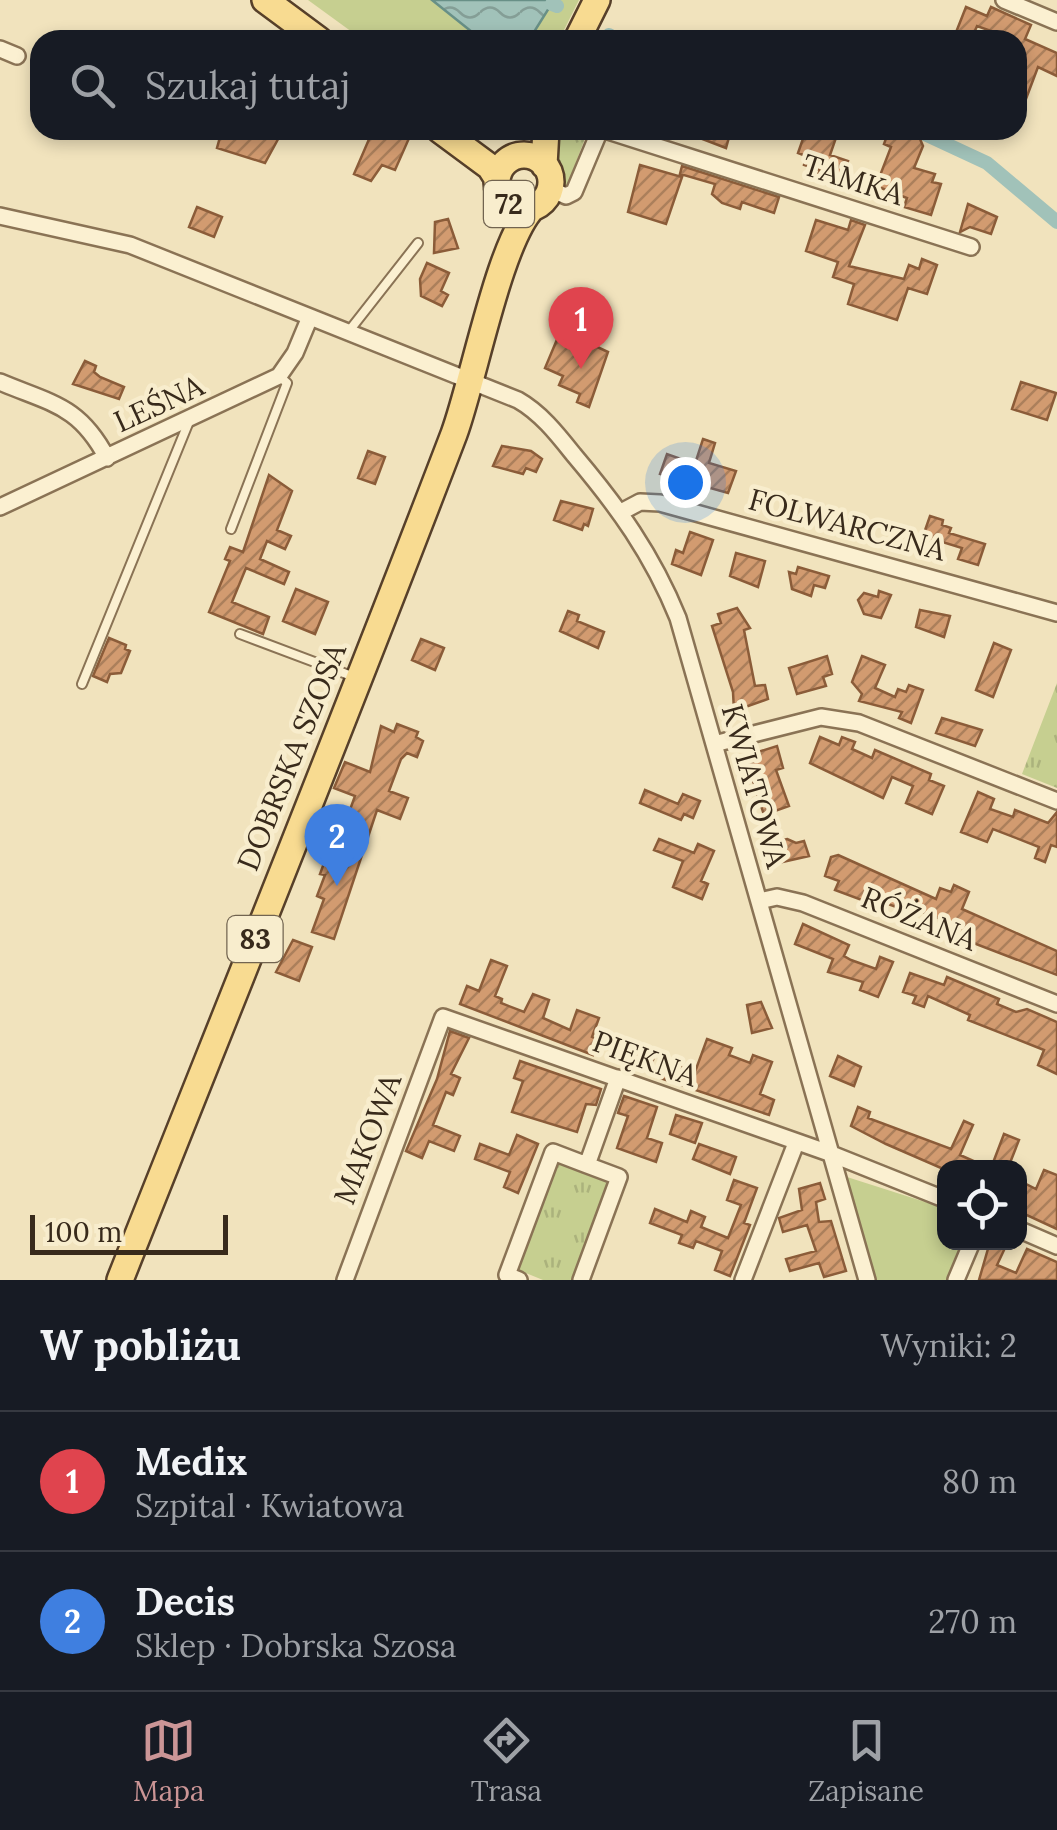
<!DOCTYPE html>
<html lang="pl">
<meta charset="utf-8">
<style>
:root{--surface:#171b24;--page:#242831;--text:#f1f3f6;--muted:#9ea1a6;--line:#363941;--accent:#cb9596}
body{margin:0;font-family:Lora,serif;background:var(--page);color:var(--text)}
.controls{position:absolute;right:30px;bottom:30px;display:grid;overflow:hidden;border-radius:20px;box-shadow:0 5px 15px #0003}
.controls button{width:90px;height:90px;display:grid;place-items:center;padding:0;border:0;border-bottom:2px solid var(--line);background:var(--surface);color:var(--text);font:50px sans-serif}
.scale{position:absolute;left:30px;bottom:25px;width:198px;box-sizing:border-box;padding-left:10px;border:5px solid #382a1b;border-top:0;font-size:28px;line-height:35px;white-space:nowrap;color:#382a1b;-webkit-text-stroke:8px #f8edcd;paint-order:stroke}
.you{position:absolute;left:685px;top:482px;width:35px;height:35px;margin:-25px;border:8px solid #fff;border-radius:50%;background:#1a73e8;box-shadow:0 0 0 15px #1a73e833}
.badge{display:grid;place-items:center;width:65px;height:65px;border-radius:50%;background:var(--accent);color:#fff;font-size:32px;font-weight:700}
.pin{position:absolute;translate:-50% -82px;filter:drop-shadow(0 2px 5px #0008)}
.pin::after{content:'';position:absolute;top:52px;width:35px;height:30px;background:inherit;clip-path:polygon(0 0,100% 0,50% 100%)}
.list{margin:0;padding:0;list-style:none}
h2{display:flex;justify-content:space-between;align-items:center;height:130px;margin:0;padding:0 40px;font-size:42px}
h2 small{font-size:32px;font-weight:400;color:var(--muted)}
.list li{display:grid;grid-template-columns:65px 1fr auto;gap:30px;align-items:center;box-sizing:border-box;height:140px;padding:0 40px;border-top:2px solid var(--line)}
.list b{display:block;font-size:38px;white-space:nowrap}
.list p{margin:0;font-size:32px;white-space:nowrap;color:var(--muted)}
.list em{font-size:32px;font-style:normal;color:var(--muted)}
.icon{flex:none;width:55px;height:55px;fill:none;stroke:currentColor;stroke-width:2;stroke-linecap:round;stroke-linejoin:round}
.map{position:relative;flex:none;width:1057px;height:1280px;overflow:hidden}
.search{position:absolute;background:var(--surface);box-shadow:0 5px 15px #0003;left:30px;right:30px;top:30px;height:110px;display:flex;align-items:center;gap:25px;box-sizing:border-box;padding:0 35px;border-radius:30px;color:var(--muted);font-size:38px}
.sheet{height:410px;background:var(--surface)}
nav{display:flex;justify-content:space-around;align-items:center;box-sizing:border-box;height:140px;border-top:2px solid var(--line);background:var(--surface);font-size:28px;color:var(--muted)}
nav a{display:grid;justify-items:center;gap:5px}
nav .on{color:var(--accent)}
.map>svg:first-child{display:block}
.grass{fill:url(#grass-tufts)}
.park{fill:#c6cf90}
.water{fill:url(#water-waves);stroke:#689087;stroke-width:2.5}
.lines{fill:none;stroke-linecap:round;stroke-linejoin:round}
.canal{stroke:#a1c2b9;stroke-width:14}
.building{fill:url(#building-hatch);stroke:#8b5c39;stroke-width:2.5}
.service-casing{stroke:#8a7355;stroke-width:12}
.minor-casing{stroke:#8a7355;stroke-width:20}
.primary-casing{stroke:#57402a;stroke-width:30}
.service{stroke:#fbf0d1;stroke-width:8}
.minor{stroke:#fbf0d1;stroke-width:15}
.primary{stroke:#f8db91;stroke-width:25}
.labels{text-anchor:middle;stroke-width:9;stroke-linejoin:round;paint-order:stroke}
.shield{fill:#f8edcd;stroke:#726450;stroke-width:2.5}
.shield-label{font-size:28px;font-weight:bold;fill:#382a1b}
.street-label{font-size:30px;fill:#382a1b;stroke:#f8edcd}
</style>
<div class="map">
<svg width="1057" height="1280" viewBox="0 0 1057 1280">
<defs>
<pattern id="grass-tufts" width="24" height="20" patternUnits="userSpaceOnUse" patternTransform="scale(2.5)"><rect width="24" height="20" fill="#c6cf90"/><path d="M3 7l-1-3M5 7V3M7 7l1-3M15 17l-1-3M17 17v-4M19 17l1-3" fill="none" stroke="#abb27c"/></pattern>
<pattern id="water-waves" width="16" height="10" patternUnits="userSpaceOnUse" patternTransform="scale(2.5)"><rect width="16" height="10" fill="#a1c2b9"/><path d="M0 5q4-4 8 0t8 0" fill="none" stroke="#849e96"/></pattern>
<pattern id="building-hatch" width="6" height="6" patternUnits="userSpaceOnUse" patternTransform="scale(2.5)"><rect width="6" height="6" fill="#d29b70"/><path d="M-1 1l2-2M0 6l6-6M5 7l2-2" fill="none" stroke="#ab7f5b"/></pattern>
</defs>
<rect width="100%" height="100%" fill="#f1e3bd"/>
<path class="grass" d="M551,130L587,133L567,186L558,184L551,160Z
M1057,683V788L1022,774Z
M557,1162L612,1183L574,1280H543L516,1269Z"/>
<path class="park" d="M308,0H579L559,40H363Z
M847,1177L944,1208V1242L963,1243L948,1280H876Z"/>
<path class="water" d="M432,0H554L529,40H482Z"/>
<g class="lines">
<path class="canal" d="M552,4L557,6
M609,35L615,40
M916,130L987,163L1057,222"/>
</g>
<path class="building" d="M966,7L987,16L991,7L1031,25L1025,39L1057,53V76L1038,67L1018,120L1017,40L977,26L971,40H953Z
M222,130H283L265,163L217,148Z
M373,130H396L410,136L395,170L382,165L371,181L354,174Z
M679,130H731L726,148Z
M806,130L838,132L830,155L848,161L842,180L818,175L820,170L804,165L806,156L798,153Z
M889,130L920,139L923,146L914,168L935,174L932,182L941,184L931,215L904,207L907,198L876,186L891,147L884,144Z
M640,165L682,177L666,224L628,212Z
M682,166L779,197L774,213L742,202L740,209L722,203L712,194L715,184L680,174Z
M968,204L997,217L991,234L970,227L960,232Z
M197,207L222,217L214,237L189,227Z
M448,219L458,248L434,253L435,222Z
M816,220L848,230L851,220L865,225L849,266L904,279L909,265L919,269L922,259L937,265L927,294L908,288L897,320L848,304L854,284L833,277L838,262L806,251Z
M427,263L449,273L441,291L448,295L442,306L421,296L420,279Z
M561,330L608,352L589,407L577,402L580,394L559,385L563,376L545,368Z
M85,361L96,366L94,372L100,377L124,387L119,399L73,384Z
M1021,382L1056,393L1047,420L1012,409Z
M703,439L715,443L709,463L736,471L728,493L660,474L667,454L695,464Z
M502,446L531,451L542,459L536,472L526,468L523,474L493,466Z
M368,451L385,457L375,484L358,478Z
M269,475L292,491L277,530L291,536L285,549L267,541L260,559L289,572L284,584L246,568L232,602L269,617L263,634L209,612L230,561L225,559L230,547L243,552Z
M561,501L593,509L588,526L584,524L582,530L554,520Z
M930,516L943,520L942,525L951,528L949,533L985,544L978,565L958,559L962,548L923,536Z
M690,532L713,540L701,575L672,564L676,550L683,553Z
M736,553L765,561L758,587L730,576Z
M798,567L829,576L825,588L814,585L811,596L792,589L789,572L796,574Z
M296,589L328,602L315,634L283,621Z
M879,591L891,595L881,618L864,614L858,600L864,593L878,597Z
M737,608L750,628L744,630L755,686L765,685L768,699L734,711L733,692L712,626L721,623L718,614Z
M920,610L950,616L944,637L916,627Z
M568,611L579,615L577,621L604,632L598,648L560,631Z
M109,638L126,645L125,649L130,651L121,673L110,674L107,682L93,676Z
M421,639L444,648L435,670L412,660Z
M994,643L1011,650L993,697L976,690Z
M827,656L832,674L823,677L826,686L797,694L789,668Z
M862,656L885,665L875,688L895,697L898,689L906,692L909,685L923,690L911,723L899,718L902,712L859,701L862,694L852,682Z
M942,718L982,730L975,746L936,733Z
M397,724L418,732L416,737L423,741L417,757L407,753L401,759L389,791L408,798L400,819L377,810L334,939L312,932L324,899L317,896L325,875L320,874L324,863L330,865L355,796L334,788L345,762L370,772L381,726L394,732Z
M820,737L839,745L842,737L855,742L852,749L872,758L875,750L931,774L929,780L944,786L932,814L906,803L913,786L892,777L883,798L810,763Z
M777,746L783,768L776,770L789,806L764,815L745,756Z
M645,790L678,804L683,794L700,801L693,818L684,814L681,820L640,803Z
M978,792L994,799L990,809L1013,817L1015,810L1048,823L1057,812V847L1051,845L1045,862L1035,858L1039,847L993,829L987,842L961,832Z
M659,839L694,853L698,844L714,851L701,881L708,884L702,899L673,887L683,861L654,850Z
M787,839L796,843L804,841L809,856L778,863L772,843Z
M838,855L936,899L940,888L951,892L954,885L969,892L962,909L1057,951V975L937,929L941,919L912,908L910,912L877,900L875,905L835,890L839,881L825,876L831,857Z
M803,924L849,945L844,956L851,960L876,969L880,957L893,962L878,997L860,990L863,982L828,972L833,959L795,944Z
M293,940L312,947L299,981L276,972Z
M491,960L507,966L495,996L502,999L501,1003L524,1012L533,994L549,1000L543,1018L570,1030L577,1010L599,1018L592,1037L598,1040L593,1055L460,1004L467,986L479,991Z
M910,973L944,985L947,977L999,999L997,1004L1016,1012L1027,1009L1057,1022V1074L1038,1065L1044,1050L968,1020L970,1015L928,996L924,1007L913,1003L916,996L903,992Z
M761,1002L772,1028L752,1033L747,1005Z
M450,1031L469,1038L451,1074L460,1078L453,1095L446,1092L433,1125L460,1136L454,1151L429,1141L422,1158L406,1151L437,1079Z
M616,1037L656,1051L651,1066L610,1052Z
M707,1039L732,1048L729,1055L750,1063L753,1055L772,1062L760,1094L774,1100L769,1115L657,1077L662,1060L695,1072Z
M838,1056L861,1067L854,1086L830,1076Z
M520,1061L601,1089L596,1105L586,1104L577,1132L512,1112L523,1081L514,1078Z
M624,1096L657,1107L647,1138L662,1143L656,1162L617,1148L628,1116L618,1113Z
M858,1107L870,1112L868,1118L951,1149L964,1121L973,1125L960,1155L989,1168H941L886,1144L851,1126Z
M676,1115L702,1123L695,1143L670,1134Z
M1004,1134L1019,1140L1008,1168H991Z
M517,1135L538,1144L518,1193L504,1187L510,1172L475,1159L480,1144L509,1155Z
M699,1144L736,1157L730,1174L693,1159Z
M1044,1170L1057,1175V1229L1020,1212V1181L1036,1189Z
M734,1180L757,1188L744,1223L750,1225L730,1276L715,1270L722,1251L696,1241L693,1248L679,1243L682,1235L650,1223L655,1209L687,1222L691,1211L705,1217L701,1227L728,1238L741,1205L727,1200Z
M820,1183L825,1199L816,1202L819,1222L831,1221L846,1271L824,1277L819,1263L790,1271L786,1259L816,1251L807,1225L783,1232L779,1218L802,1210L799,1189Z
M990,1242L1005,1248L997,1265L1016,1273L1027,1249L1057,1262V1280H979Z"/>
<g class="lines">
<defs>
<path id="service" d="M349,331L418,243
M231,529L287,383L279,376
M240,634L357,678
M82,684L190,419"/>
<path id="minor" d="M1004,0L1057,22
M0,49L17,56
M605,130L971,247
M550,189L566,196L574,192L600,130
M0,216L130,245L518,400C541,413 558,435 574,455C618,507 652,554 678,618L867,1280
M0,382C52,404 79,405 107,458
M0,507L279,376L295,353L310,317
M623,511L640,502L660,503L1057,613
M714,744L821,717L859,723L1057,801
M759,901L777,897L803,903L1057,1004
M1020,1230L1057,1246
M345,1280L443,1017L829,1153L944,1199
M519,1280L507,1275L553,1152L587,1165
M581,1280L619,1177L587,1165L618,1078
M743,1280L796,1143
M956,1280L972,1242"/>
<path id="primary" d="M265,0L319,40
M577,40L597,0
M440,130L490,167L497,178
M497 182a27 27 0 1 1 54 0a27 27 0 1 1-54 0Z
M544,165L546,130
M120,1280C232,998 346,717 454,434C474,380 499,242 533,207"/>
</defs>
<use href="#service" class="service-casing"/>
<use href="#minor" class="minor-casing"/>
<use href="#primary" class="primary-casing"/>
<use href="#service" class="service"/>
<use href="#minor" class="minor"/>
<use href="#primary" class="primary"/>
</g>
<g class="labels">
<g class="shield">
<rect x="484" y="181" width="50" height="46" rx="8"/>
<rect x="227.5" y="916" width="55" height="46" rx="8"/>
</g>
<g class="shield-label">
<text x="509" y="214">72</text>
<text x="255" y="949">83</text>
</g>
<g class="street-label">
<text transform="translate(853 180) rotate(18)" y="10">TAMKA</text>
<text transform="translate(159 404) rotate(-25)" y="10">LEŚNA</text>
<text transform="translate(847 525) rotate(15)" y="10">FOLWARCZNA</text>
<text transform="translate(292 757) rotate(-68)" y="10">DOBRSKA SZOSA</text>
<text transform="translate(754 786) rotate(74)" y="10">KWIATOWA</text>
<text transform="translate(919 919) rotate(22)" y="10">RÓŻANA</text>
<text transform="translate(645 1059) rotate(20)" y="10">PIĘKNA</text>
<text transform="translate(368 1139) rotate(-69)" y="10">MAKOWA</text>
</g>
</g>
</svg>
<div class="controls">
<button><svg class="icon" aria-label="locate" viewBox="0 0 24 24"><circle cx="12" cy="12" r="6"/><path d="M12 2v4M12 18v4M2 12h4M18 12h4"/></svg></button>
</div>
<div class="scale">100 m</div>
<div class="you"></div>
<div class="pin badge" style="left:581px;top:369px;background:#e0444e">1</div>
<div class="pin badge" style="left:337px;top:886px;background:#3f7fe0">2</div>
<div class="search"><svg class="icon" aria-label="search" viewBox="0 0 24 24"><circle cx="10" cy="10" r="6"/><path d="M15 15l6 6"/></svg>Szukaj tutaj</div>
</div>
<section class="sheet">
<h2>W pobliżu<small>Wyniki: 2</small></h2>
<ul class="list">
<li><span class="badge" style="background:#e0444e">1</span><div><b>Medix</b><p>Szpital · Kwiatowa</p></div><em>80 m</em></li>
<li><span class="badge" style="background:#3f7fe0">2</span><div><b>Decis</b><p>Sklep · Dobrska Szosa</p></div><em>270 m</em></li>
</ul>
</section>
<nav>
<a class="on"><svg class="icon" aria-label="map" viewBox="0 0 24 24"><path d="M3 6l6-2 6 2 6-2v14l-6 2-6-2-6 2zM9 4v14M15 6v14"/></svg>Mapa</a>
<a><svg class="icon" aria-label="directions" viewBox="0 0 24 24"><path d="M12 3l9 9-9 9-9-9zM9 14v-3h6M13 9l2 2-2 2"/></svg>Trasa</a>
<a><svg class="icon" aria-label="saved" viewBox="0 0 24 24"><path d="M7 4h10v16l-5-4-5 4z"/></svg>Zapisane</a>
</nav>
